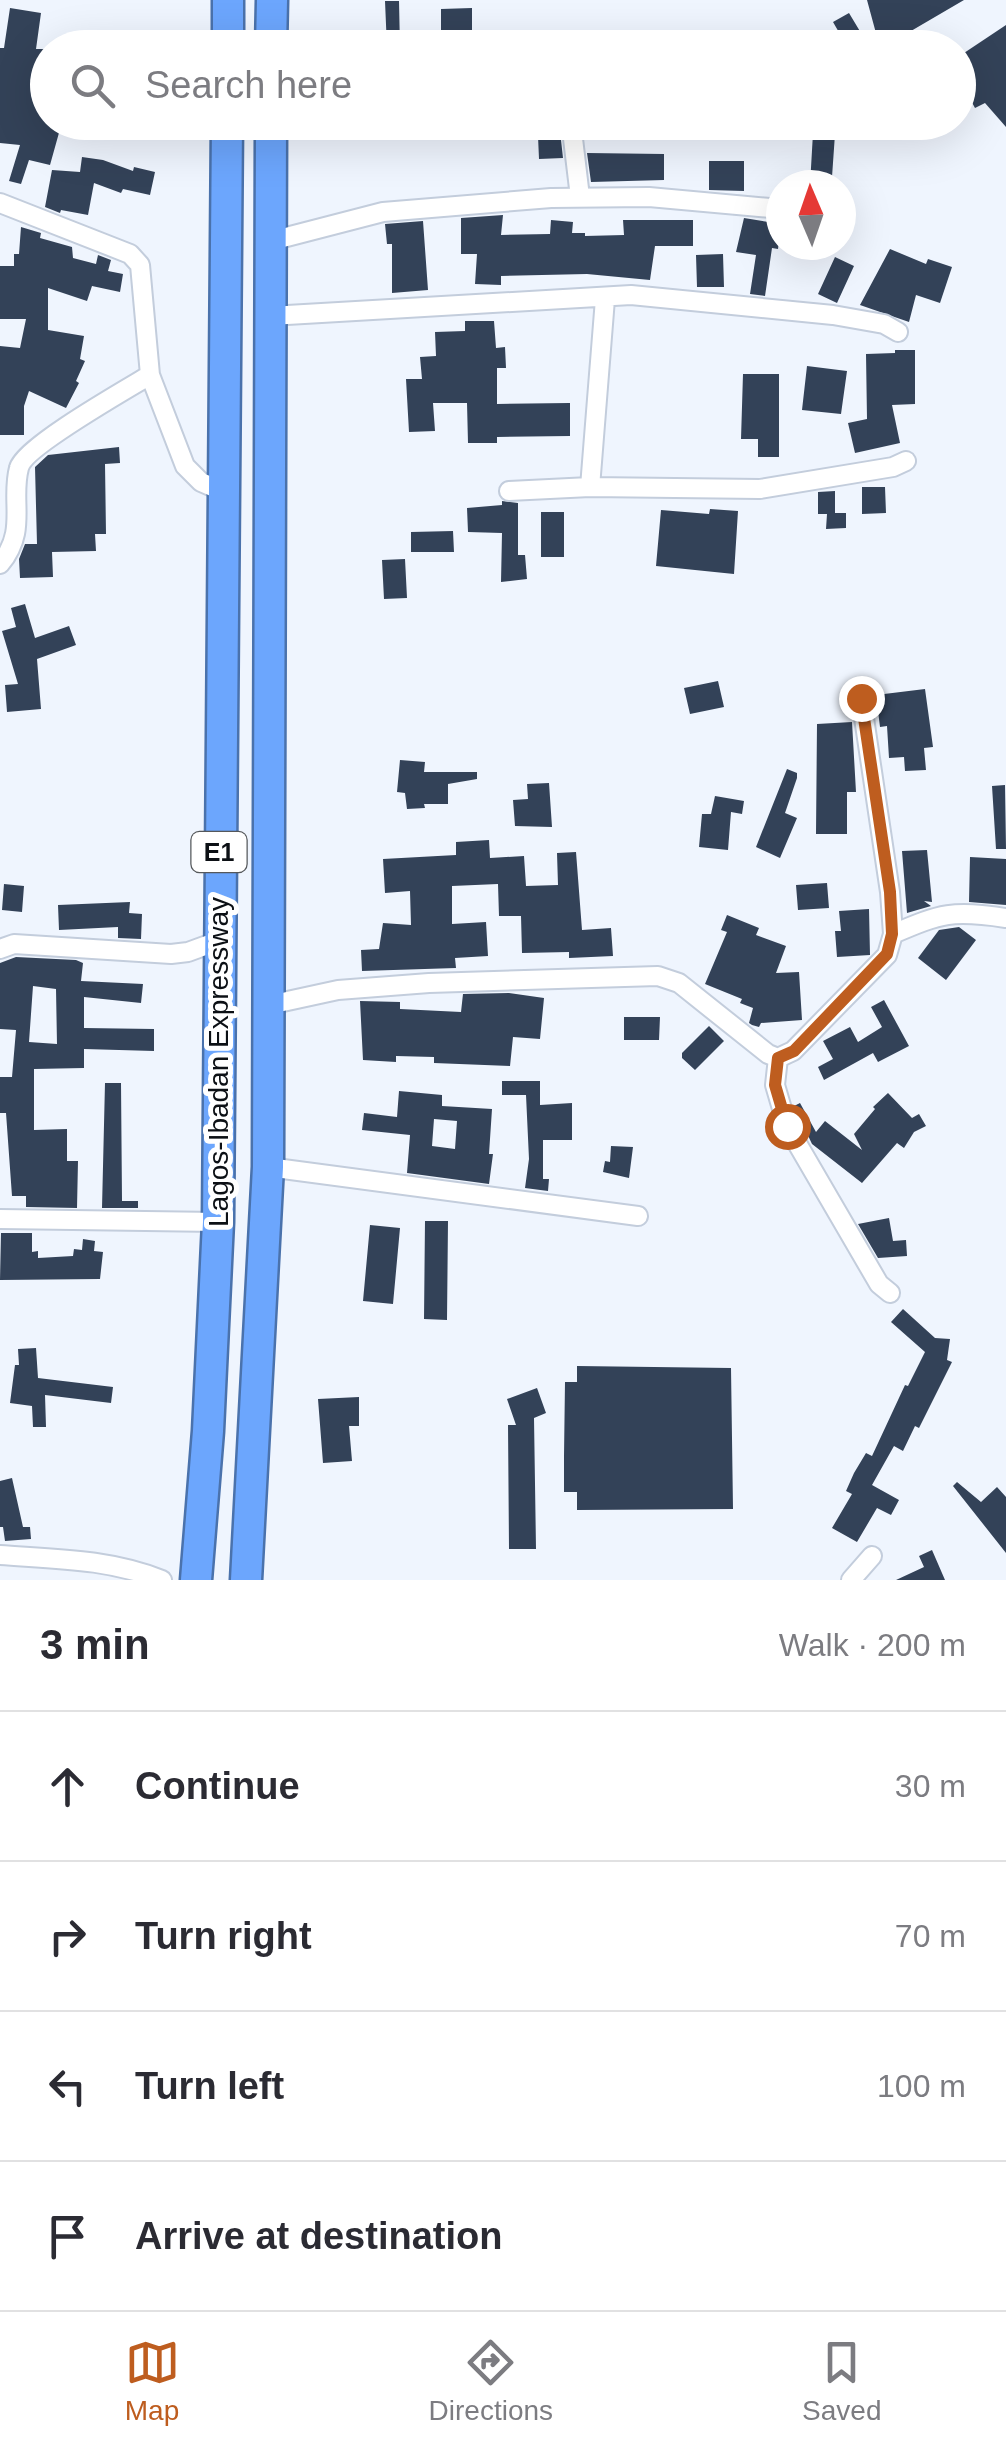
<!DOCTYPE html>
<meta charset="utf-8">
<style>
:root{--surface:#fff;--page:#f2f2f3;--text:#2b2b33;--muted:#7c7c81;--line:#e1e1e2;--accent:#be5d1f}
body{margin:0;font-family:Arial,sans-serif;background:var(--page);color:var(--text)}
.compass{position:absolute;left:766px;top:170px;width:90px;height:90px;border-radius:50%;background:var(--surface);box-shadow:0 10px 40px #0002;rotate:358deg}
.stop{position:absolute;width:30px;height:30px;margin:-22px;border:8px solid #be5d1f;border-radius:50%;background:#fff}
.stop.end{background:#be5d1f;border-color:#fff;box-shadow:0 2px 10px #0008}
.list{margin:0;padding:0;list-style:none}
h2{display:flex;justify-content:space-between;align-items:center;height:130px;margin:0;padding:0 40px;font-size:42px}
h2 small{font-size:32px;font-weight:400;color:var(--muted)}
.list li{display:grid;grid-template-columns:65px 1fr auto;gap:30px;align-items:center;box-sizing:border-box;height:150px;padding:0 40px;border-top:2px solid var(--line)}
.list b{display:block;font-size:38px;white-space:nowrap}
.list em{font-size:32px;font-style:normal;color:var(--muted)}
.icon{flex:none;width:55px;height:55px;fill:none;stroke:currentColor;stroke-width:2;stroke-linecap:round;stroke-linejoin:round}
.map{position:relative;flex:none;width:1006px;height:1580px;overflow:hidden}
.search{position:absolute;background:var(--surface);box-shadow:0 10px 40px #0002;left:30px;right:30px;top:30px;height:110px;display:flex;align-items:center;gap:25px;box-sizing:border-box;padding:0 35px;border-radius:55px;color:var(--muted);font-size:38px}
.sheet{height:730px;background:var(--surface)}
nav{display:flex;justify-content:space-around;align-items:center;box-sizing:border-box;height:140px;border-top:2px solid var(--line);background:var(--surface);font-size:28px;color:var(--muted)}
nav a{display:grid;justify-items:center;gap:5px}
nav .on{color:var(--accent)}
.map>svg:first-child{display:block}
.building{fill:#334258;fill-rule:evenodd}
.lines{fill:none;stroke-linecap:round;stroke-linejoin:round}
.minor-casing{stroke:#c3cddc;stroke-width:22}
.motorway-casing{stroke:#4a72ac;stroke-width:35}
.minor{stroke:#fff;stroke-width:18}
.motorway{stroke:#6ca6fd;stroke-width:30}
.route{stroke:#be5d1f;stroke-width:12}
.labels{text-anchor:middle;stroke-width:10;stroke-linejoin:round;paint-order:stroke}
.shield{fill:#fff;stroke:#55585b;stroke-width:2.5}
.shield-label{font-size:25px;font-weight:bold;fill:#0c1015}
.street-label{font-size:28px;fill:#0c1015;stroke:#fff}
</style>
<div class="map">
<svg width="1006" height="1580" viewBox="0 0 1006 1580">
<rect width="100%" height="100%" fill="#eff5fe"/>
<path class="building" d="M867,0H964L911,31L921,48H880Z
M385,1H399L400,48H387Z
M10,8L41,13L36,49H48V122H62L50,165L29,160L21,184L9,181L20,145L0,143V48H4Z
M472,8V48H441V9Z
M849,13L870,48H848L833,22Z
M1006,25V127L985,103L975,108L969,97L972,96L958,76V57Z
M531,122H559L563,158L539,159L538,136H532Z
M813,133L835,134L832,177L828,176L827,185H810Z
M587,153L664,154V180L591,182Z
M82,157L103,160L133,171L134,167L155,172L150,195L123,189L121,193L94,183L88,215L61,210L60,213L45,207L52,170L80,172Z
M709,161H744V191L709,190Z
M503,215L501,235L550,234L551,220L573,222L572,233H585V236L624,235L623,220H693V246H655L650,280L587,274L501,276V285L475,284L477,254H461V218Z
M744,218L781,224L778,249L772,248L765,296L750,294L756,255L736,252Z
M423,221L428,290L392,293V244H387L385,224Z
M21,227L41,233L40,238L72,247L73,258L96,264L98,255L111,260L108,271L123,274L120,292L92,286L87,301L48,288V330L84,336L80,359L85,361L76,381L79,383L66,408L29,391L24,406V435H0V346L20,348L26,319H0V266H14V254H19Z
M890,249L926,264L928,259L952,267L940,303L916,295L909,322L860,305Z
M723,254L724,287H697L696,255Z
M835,257L854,266L837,303L818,294Z
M465,321H494L496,348L505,347L506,368H497V404L570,403V436L497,437V443H468L467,403H433L435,431L409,432L406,379H422L420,357L436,356L435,332L465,331Z
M895,350H915V404L892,405L900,443L855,453L848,423L867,419L866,354L895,353Z
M807,366L847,371L841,414L802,410Z
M743,374H779V457H758V439H741Z
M119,447L120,463L105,464L106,534H95L96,551L52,552L53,577L20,578L19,559L25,544H37L35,467L48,455Z
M862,487H885L886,513L862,514Z
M835,491V513H846V528L826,529L827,514H818V492Z
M502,501L518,503V555H525L527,579L501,582L502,533L468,532L467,508L502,505Z
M710,509L738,511L734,574L656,566L661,510L709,514Z
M541,512H564V557H541Z
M453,531L454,552H411V532Z
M405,559L407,598L384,599L382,560Z
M25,604L35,638L69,626L76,645L37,659L41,709L7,712L5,685L18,684L2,631L16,627L11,608Z
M718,681L724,707L690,714L684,688Z
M925,689L933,747L924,748L926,770L905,771L904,757L889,758L887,726L880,727L876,695Z
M852,722L856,792H847V834H816L817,724Z
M400,760L425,762L424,772H477V779L448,784V804H424L425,808L407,809L405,793L397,792Z
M787,769L797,773V778L785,813L797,818L780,858L756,847Z
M549,783L552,827L515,826L513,800L528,799L527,784Z
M1005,785L1006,849H996L992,786Z
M715,796L744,801L742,814L731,812L728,850L699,847L702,814H711Z
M489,840L490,858L524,856L526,886L558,885L557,853L576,852L582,930L611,928L613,956L569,958V952L522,953L521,916H499L498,884L452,886V924L486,922L488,956L455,958L456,968L362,971L361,950L379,949L383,923L411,925L410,891L385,893L383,859L456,855V842Z
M927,850L932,902L924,901L931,906L907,913L902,851Z
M970,857L1006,859V905L969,902Z
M827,883L829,908L798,910L796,885Z
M4,884L24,886L22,912L2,910Z
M130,902L129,913L142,914L141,939L118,938V927L59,930L58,905Z
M869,909L870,955L837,957L835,931H841L839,911Z
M727,915L759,928L756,935L786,946L776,973L799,972L802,1020L761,1023L759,1027L752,1025L749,1023L753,1008L740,1003L742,999L705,984L727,932L721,930Z
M959,927L976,940L946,980L918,958L939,930Z
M16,957L76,960L83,963L81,981L143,984L141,1003L84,997V1028L154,1029V1051L84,1049V1068L34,1069V1130L67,1129V1161H78L77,1208L26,1207V1196H12L6,1113H0V1077H12L16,1030L0,1029V963ZM33,986L56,989L57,1044L29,1042Z
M509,993L544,998L540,1039L513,1037L510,1066L434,1063V1057L396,1056V1062L363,1060L360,1001L400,1002V1009L461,1012L463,994Z
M884,1000L909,1046L878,1062L873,1053L824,1080L818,1067L833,1059L823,1041L850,1027L858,1042L882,1027L871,1007Z
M624,1017H660L659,1040H624Z
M709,1026L724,1041L695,1070L682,1058V1053Z
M502,1081H540V1105L572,1103V1140H543V1179H549L548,1191L525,1188L529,1159L526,1095H502Z
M105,1083H121L122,1201H138V1208H102Z
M399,1091L442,1095V1106L492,1109L489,1154H493L489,1184L407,1173L410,1135L362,1130L364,1113L397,1117ZM434,1119L457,1121L455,1149L432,1146Z
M888,1093L912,1118L919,1114L926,1126L914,1132L904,1148L897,1143L862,1183L812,1144L794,1106L800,1103L816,1132L825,1121L862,1150L854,1134L875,1109L873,1107Z
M611,1146L633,1147L629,1178L603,1172L605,1161L610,1162Z
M889,1218L893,1241L906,1240L907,1256L878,1258L858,1224Z
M425,1221H448L447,1320L424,1319Z
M370,1225L400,1228L393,1304L363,1301Z
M1,1233H32V1252L38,1251V1258L73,1256L74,1249L82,1250L83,1239L95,1241L94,1251L103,1252L100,1279L0,1280Z
M903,1309L935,1338L950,1339L947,1360L952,1362L919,1428L915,1426L903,1451L894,1446L872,1485L899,1500L891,1515L877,1508L857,1542L832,1528L852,1494L846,1491L854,1473L866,1453L872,1456L905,1385L908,1386L925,1352L891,1322Z
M36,1348L38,1378L113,1387L111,1403L45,1395L46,1427H33L32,1406L10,1403L15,1365H19L18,1349Z
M577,1366L731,1368L733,1509L577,1510V1492H564V1456L565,1382H577Z
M537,1388L546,1413L534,1418L536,1549H509L508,1425H516L507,1399Z
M359,1397V1426H349L352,1461L323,1463L318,1399Z
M12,1478L23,1527H30L31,1539L5,1541L3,1527H0V1481Z
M957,1482L981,1502L997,1487L1006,1497V1553L953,1486Z
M932,1550L945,1580H896L924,1567L919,1556Z"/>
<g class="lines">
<defs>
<path id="minor" d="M571,122L580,197
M0,203L130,254L140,265L150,375L185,466L201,482L224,492
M271,241L383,212L551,198L649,197L781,209
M270,316L631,295L833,315L884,324L898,332
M590,487L605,299
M509,491L590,487L760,489L893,467L906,461
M0,564C28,531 10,501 19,468C24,447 127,389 150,375
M893,934C942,913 952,910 1006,918
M0,949L14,944L171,954L188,952L218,941
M269,1005L338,990L429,983L658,976L679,983L768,1054L778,1058L793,1051L887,955L893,934L890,892L861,698
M778,1058L775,1085L787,1126L879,1284L890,1293
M268,1167L638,1216
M0,1219L218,1222
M0,1555C56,1559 109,1559 162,1580
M851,1580L872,1556"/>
<path id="motorway" d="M228,48V0
M271,48L272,0
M196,1580L208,1431L218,1222L227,122
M246,1580L268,1167L271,122"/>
</defs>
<use href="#minor" class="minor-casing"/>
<use href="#motorway" class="motorway-casing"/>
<use href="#minor" class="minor"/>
<use href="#motorway" class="motorway"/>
</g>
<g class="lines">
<path class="route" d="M787,1126L775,1085L778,1058L794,1051L887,954L892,934L890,892L861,698"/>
</g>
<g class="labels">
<rect class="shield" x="191.5" y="832" width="55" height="40" rx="8"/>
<g class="shield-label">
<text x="219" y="861">E1</text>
</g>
<g class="street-label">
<text transform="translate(218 1062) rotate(-90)" y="10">Lagos-Ibadan Expressway</text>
</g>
</g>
</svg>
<svg class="compass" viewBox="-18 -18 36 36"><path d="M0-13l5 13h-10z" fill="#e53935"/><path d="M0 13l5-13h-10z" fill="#7c7c81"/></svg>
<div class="stop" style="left:787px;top:1126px"></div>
<div class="stop end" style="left:861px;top:698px"></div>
<div class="search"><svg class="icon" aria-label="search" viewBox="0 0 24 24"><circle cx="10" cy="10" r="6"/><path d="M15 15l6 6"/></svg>Search here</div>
</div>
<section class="sheet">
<h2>3 min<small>Walk · 200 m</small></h2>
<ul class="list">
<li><svg class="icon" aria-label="ahead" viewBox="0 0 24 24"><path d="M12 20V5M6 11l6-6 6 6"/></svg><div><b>Continue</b></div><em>30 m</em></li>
<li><svg class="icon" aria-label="right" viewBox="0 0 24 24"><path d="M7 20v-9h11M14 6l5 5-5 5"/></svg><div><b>Turn right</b></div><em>70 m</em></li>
<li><svg class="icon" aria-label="left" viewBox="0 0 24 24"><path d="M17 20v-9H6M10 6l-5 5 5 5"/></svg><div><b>Turn left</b></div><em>100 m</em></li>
<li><svg class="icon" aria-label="arrive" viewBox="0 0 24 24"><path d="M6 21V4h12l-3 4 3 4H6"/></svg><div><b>Arrive at destination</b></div></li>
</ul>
</section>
<nav>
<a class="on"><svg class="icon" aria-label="map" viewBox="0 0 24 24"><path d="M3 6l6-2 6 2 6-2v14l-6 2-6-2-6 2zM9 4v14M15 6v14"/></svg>Map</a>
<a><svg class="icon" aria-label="directions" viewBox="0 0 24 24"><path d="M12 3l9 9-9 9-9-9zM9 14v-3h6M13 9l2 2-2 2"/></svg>Directions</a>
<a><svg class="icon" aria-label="saved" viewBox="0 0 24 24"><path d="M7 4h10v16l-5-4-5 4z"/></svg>Saved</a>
</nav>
